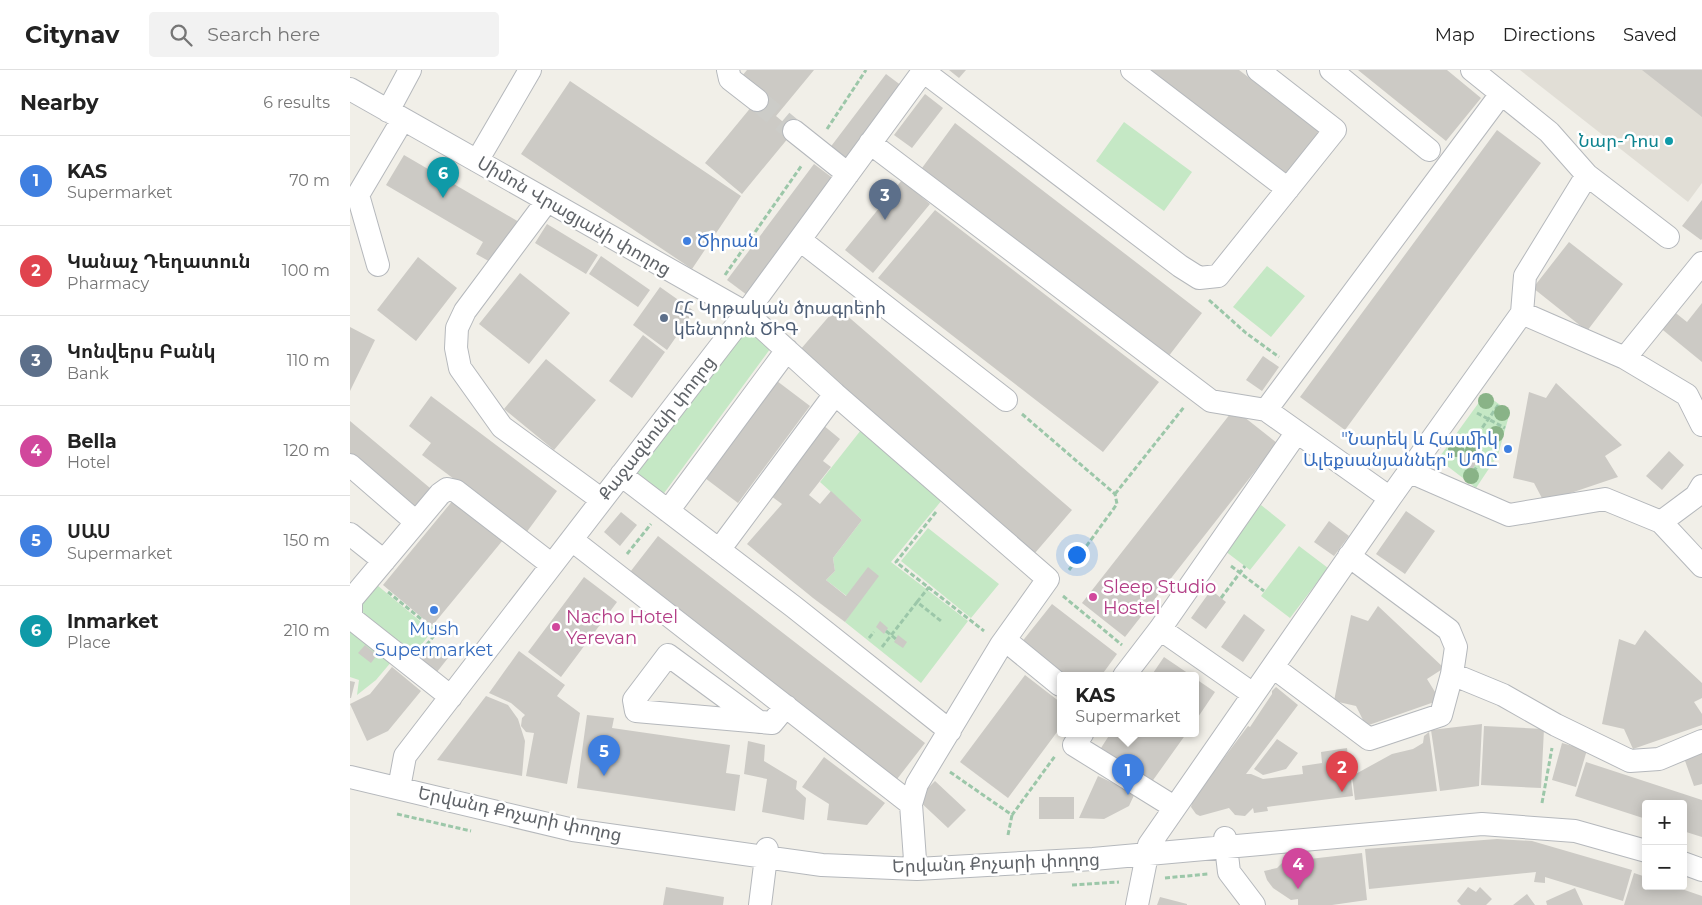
<!DOCTYPE html>
<meta charset="utf-8">
<style>
:root{--surface:#fff;--page:#f2f2f2;--text:#222;--muted:#767676;--line:#e0e0e0;--accent:#0b8043}
body{margin:0;font-family:Montserrat,"Noto Sans Armenian",sans-serif;background:var(--page);color:var(--text)}
.controls{position:absolute;right:15px;bottom:15px;display:grid;overflow:hidden;border-radius:5px;box-shadow:0 2px 12px #0003}
.controls button{width:45px;height:45px;display:grid;place-items:center;padding:0;border:0;border-bottom:1px solid var(--line);background:var(--surface);color:var(--text);font:25px sans-serif}
.you{position:absolute;left:726px;top:484px;width:18px;height:18px;margin:-12px;border:4px solid #fff;border-radius:50%;background:#1a73e8;box-shadow:0 0 0 8px #1a73e833}
.badge{display:grid;place-items:center;width:32px;height:32px;border-radius:50%;background:var(--accent);color:#fff;font-size:16px;font-weight:700}
.pin{position:absolute;translate:-50% -41px;filter:drop-shadow(0 1px 2px #0008)}
.pin::after{content:'';position:absolute;top:26px;width:18px;height:15px;background:inherit;clip-path:polygon(0 0,100% 0,50% 100%)}
.popup{position:absolute;left:707px;top:602px;width:142px;height:65px;box-sizing:border-box;display:grid;place-content:center;border-radius:5px;background:var(--surface);filter:drop-shadow(0 1px 4px #0005);font-size:16px;white-space:nowrap;color:var(--muted)}
.popup b{font-size:19px;color:var(--text)}
.popup::after{content:'';position:absolute;left:50%;top:100%;margin-left:-10px;border:10px solid transparent;border-top-color:var(--surface)}
.list{margin:0;padding:0;list-style:none}
h2{display:flex;justify-content:space-between;align-items:center;height:65px;margin:0;padding:0 20px;font-size:21px}
h2 small{font-size:16px;font-weight:400;color:var(--muted)}
.list li{display:grid;grid-template-columns:32px 1fr auto;gap:15px;align-items:center;box-sizing:border-box;height:90px;padding:0 20px;border-top:1px solid var(--line)}
.list b{display:block;font-size:19px;white-space:nowrap}
.list p{margin:0;font-size:16px;white-space:nowrap;color:var(--muted)}
.list em{font-size:16px;font-style:normal;color:var(--muted)}
.icon{flex:none;width:28px;height:28px;fill:none;stroke:currentColor;stroke-width:2;stroke-linecap:round;stroke-linejoin:round}
.map{position:relative;flex:none;width:1352px;height:835px;overflow:hidden}
header{display:flex;align-items:center;gap:30px;box-sizing:border-box;height:70px;padding:0 25px;background:var(--surface);border-bottom:1px solid var(--line)}
header strong{font-size:24px}
nav{display:flex;gap:28px;margin-inline-start:auto;font-size:18px}
.search{width:350px;height:45px;background:var(--page);display:flex;align-items:center;gap:12px;box-sizing:border-box;padding:0 18px;border-radius:5px;color:var(--muted);font-size:19px}
main{display:flex}
aside{flex:1;background:var(--surface)}
.map>svg:first-child{display:block}
.education{fill:#e1ded6}
.green{fill:#c5e8c5}
.building{fill:#cccac5}
.lines{fill:none;stroke-linecap:round;stroke-linejoin:round}
.minor-tunnel{stroke:#ccccc8;stroke-width:22;stroke-dasharray:22 11;stroke-linecap:butt}
.minor-casing{stroke:#b5b8bc;stroke-width:24}
.path{stroke:#9cc7a9;stroke-width:3;stroke-dasharray:5 2.5;stroke-linecap:butt}
.minor{stroke:#fff;stroke-width:22}
.tree{fill:#89b387}
.culture-dot{fill:#0f9aa8;stroke:#fff;stroke-width:2}
.shop-dot{fill:#3f7fe0;stroke:#fff;stroke-width:2}
.service-dot{fill:#5c6f8a;stroke:#fff;stroke-width:2}
.hotel-dot{fill:#d1479c;stroke:#fff;stroke-width:2}
.labels{text-anchor:middle;stroke-width:5;stroke-linejoin:round;paint-order:stroke}
.culture-label{font-size:18px;fill:#0d838f;stroke:#fff;text-anchor:end}
.street-label{font-size:18px;fill:#5f6368;stroke:#fff}
.shop-label{font-size:18px;fill:#366cbe;stroke:#fff;text-anchor:start}
.service-label{font-size:18px;fill:#4e5e75;stroke:#fff;text-anchor:start}
.hotel-label{font-size:18px;fill:#b23c85;stroke:#fff;text-anchor:start}
</style>
<header>
<strong>Citynav</strong>
<div class="search"><svg class="icon" aria-label="search" viewBox="0 0 24 24"><circle cx="10" cy="10" r="6"/><path d="M15 15l6 6"/></svg>Search here</div>
<nav><a>Map</a><a>Directions</a><a>Saved</a></nav>
</header>
<main>
<aside>
<h2>Nearby<small>6 results</small></h2>
<ul class="list">
<li><span class="badge" style="background:#3f7fe0">1</span><div><b>KAS</b><p>Supermarket</p></div><em>70 m</em></li>
<li><span class="badge" style="background:#e0444e">2</span><div><b>Կանաչ Դեղատուն</b><p>Pharmacy</p></div><em>100 m</em></li>
<li><span class="badge" style="background:#5c6f8a">3</span><div><b>Կոնվերս Բանկ</b><p>Bank</p></div><em>110 m</em></li>
<li><span class="badge" style="background:#d1479c">4</span><div><b>Bella</b><p>Hotel</p></div><em>120 m</em></li>
<li><span class="badge" style="background:#3f7fe0">5</span><div><b>ՍԱՍ</b><p>Supermarket</p></div><em>150 m</em></li>
<li><span class="badge" style="background:#0f9aa8">6</span><div><b>Inmarket</b><p>Place</p></div><em>210 m</em></li>
</ul>
</aside>
<div class="map">
<svg width="1352" height="835" viewBox="0 0 1352 835">
<rect width="100%" height="100%" fill="#f1efe8"/>
<path class="education" d="M1170,0H1352V113L1338,132Z"/>
<path class="green" d="M774,52L842,102L814,141L746,91Z
M917,196L955,226L921,267L883,237Z
M396,257L423,275L309,430L279,407Z
M1135,324L1160,342L1148,385L1126,418L1088,389Z
M511,360L592,430L541,492L618,551L571,613L495,552L507,534L476,510L485,501L483,488L512,450L470,412Z
M911,435L936,455L900,500L875,481Z
M578,458L649,514L621,548L551,491Z
M949,476L978,498L940,548L911,526Z
M21,510L82,561L59,591L4,547Z
M0,551L42,591L26,610L7,625L9,610L0,607Z"/>
<path class="building" d="M397,0H464L426,46L444,61L392,124L355,93L407,30L386,13Z
M599,0H616L609,8Z
M797,0H889L970,62L936,106Z
M1008,0H1097L1131,28L1096,71Z
M1292,0H1352V47Z
M536,4L552,16L494,91L479,79Z
M220,11L391,126L342,199L171,84Z
M575,24L593,38L562,78L544,65Z
M605,53L852,243L818,287L572,98Z
M1147,60L1191,93L995,360L950,327Z
M54,85L169,152L144,194L126,184L133,172L36,115Z
M464,94L484,109L397,225L377,210Z
M552,110L580,134L523,203L495,180Z
M1352,130V169L1351,170L1332,156Z
M585,140L809,312L753,382L528,208Z
M197,154L248,185L236,204L185,173Z
M1219,172L1273,214L1237,261L1183,218Z
M251,186L300,220L288,237L239,204Z
M68,187L107,218L66,271L27,240Z
M170,203L220,243L179,294L129,254Z
M310,217L344,241L317,280L283,255Z
M1352,233V292L1308,256L1322,240L1337,252Z
M487,237L722,440L685,483L450,280Z
M0,257L25,270L0,321Z
M293,265L315,282L282,328L259,311Z
M913,286L929,297L912,321L896,310Z
M196,289L246,330L204,380L154,339Z
M423,308L460,336L388,433L351,405Z
M1206,313L1272,375L1255,386L1268,407L1194,432L1184,413L1163,408L1179,322L1196,328Z
M81,326L207,421L176,463L72,385L81,373L59,356Z
M884,339L927,373L775,567L732,533Z
M0,351L80,418L64,438L0,385Z
M473,355L490,369L473,391L481,397L459,425L470,434L481,421L512,450L483,488L485,501L476,510L496,526L518,497L529,506L495,552L463,528L397,474L432,434L421,426Z
M1319,381L1334,395L1312,420L1296,406Z
M1114,383L1127,392L1121,401L1108,392Z
M104,429L153,470L82,556L33,515Z
M1056,441L1085,461L1055,504L1026,484Z
M271,442L287,455L270,476L254,462Z
M979,451L999,466L984,486L964,472Z
M308,466L575,673L544,713L277,506Z
M234,507L267,532L211,607L178,582Z
M861,520L876,532L856,559L841,548Z
M702,534L767,584L751,606H713L671,573Z
M1028,536L1094,598L1077,609L1090,630L1016,656L1006,636L984,631L1001,545L1018,551Z
M894,544L915,560L893,592L871,577Z
M530,551L538,558L534,564L526,557Z
M1295,560L1352,613V628L1344,632L1352,644V655L1283,679L1274,659L1252,654L1269,569L1285,575Z
M548,565L557,572L553,578L544,572Z
M80,573L98,588L83,607L64,592Z
M15,575L27,585L21,593L8,583Z
M169,581L215,615L207,626L230,643L217,714L176,706L184,663L176,662L171,656L172,648L175,645L161,633L139,623Z
M814,587L842,606H801Z
M42,597L71,621L38,661L17,671L0,634L20,624Z
M675,605L710,632V658L658,728L610,692Z
M846,609L865,622L846,650Z
M0,611L5,612L1,628H0Z
M926,617L948,635L896,704H901L913,709L953,704L952,696L972,693L971,682L997,678L1003,726L917,737L918,741L904,743L903,738L895,746L885,745L879,738L850,746L846,744L841,737L843,729L898,656L900,657L922,624V621Z
M136,626L158,635L168,649L175,671L172,706L87,690Z
M237,645L264,648L262,658L380,675L376,703L390,705L385,741L227,718Z
M1132,654L1129,716L1090,721L1081,660Z
M1134,656L1194,659L1191,718L1131,715Z
M1079,662L1087,721L1005,730L1002,706L1042,684L1063,679L1073,673L1074,666Z
M760,664H836L801,713L751,678Z
M927,669L948,683L936,699L913,705L904,699Z
M398,671L415,675L414,691L447,711L446,719L456,728L454,750L412,742L417,709L394,704Z
M1212,673L1237,680L1226,717L1202,710Z
M1352,681V714L1344,716L1334,688Z
M474,687L535,733L517,755L477,750L479,734L452,717Z
M1236,692L1352,730V767L1333,761V734H1296V749L1225,726Z
M748,706L785,723L779,736L754,749L729,748Z
M585,711L616,740L598,758L567,729Z
M689,727H724V749H689Z
M1147,769L1182,771L1282,800L1273,831L1195,807V813L1184,812L1186,802L1019,819L1015,779Z
M1012,783L1017,830L982,835H948V829L941,830L923,818L917,810L914,801L927,798L933,792Z
M1284,803L1296,807V816H1323L1352,826V835H1274Z
M316,817L374,827L373,835H313Z
M1118,817L1126,822L1130,817L1142,829L1136,835H1111L1107,831Z
M1225,818L1233,835H1197L1196,831Z
M1177,824L1185,835H1163Z
M810,827L837,834V835H807Z"/>
<g class="lines">
<path class="minor-tunnel" d="M407,30L444,61"/>
<defs>
<path id="minor" d="M378,0L380,9L407,30
M782,0L938,119
M981,0L1079,80
M1122,0L1199,62L1237,105L1318,167
M573,1L830,196L849,208L868,206L985,60L908,0
M0,19L396,243L485,324L698,509L651,575L567,714L561,734L565,790
M38,41L60,0
M444,61L498,104
M520,73L861,331L916,340L1040,428
M127,91L180,0
M197,131L115,241L107,258L106,278L110,298L152,357L252,430
M450,170L656,330
M28,195L8,125L53,49
M1172,243L1275,288L1337,325L1352,355
M1275,288L1352,193
M916,340L1151,24
M0,395L66,452
M1058,401L1159,445L1255,429L1311,452L1352,496
M271,405L444,537L600,661
M318,441L437,280
M1311,452L1346,426L1352,416
M0,464L34,491
M222,470L561,734
M369,480L485,324
M810,559L903,624
M655,570L710,615
M923,597L1019,669L1091,645L1102,604L1106,577L1099,560L999,486
M1102,604L1153,625L1206,655L1280,691L1309,689L1352,671
M774,606L810,559L947,362
M101,627L1,548V530L90,424L97,419L106,421L202,495
M409,652L318,585L284,630L286,641L422,653L436,636
M732,664L724,675L824,737
M0,707L223,760L472,795L567,799L743,789L1132,754L1225,761L1296,781
M49,718L55,686L396,243L574,0
M875,768L879,802L904,835
M1333,793L1352,800
M410,835L417,779
M787,835L799,775L1040,428L1172,243L1175,206L1237,105"/>
</defs>
<use href="#minor" class="minor-casing"/>
<path class="path" d="M477,59L516,0
M375,205L452,95
M859,230L896,263L929,287
M1127,343L1155,358
M672,344L765,424L767,434L719,500
M1105,374L1130,392L1124,401
M1115,382L1149,334
M765,424L834,337
M586,442L546,492L634,561
M277,484L301,454
M881,496L914,521
M38,522L87,562L74,578
M713,526L772,575
M871,528L895,496
M567,532L579,517
M536,561L546,569
M519,568L524,562
M532,577L567,532L591,551
M600,702L662,745L705,686
M1192,733L1202,678
M47,744L121,761
M658,765L662,745
M815,808L858,804
M722,815L769,812"/>
<use href="#minor" class="minor"/>
</g>
<g class="tree">
<circle cx="1136" cy="331" r="8"/>
<circle cx="1152" cy="343" r="8"/>
<circle cx="1146" cy="364" r="8"/>
<circle cx="1106" cy="379" r="8"/>
<circle cx="1123" cy="381" r="8"/>
<circle cx="1121" cy="406" r="8"/>
</g>
<circle class="culture-dot" cx="1319" cy="71" r="5"/>
<g class="shop-dot">
<circle cx="337" cy="171" r="5"/>
<circle cx="1158" cy="379" r="5"/>
<circle cx="84" cy="540" r="5"/>
</g>
<circle class="service-dot" cx="314" cy="248" r="5"/>
<g class="hotel-dot">
<circle cx="743" cy="527" r="5"/>
<circle cx="206" cy="557" r="5"/>
</g>
<g class="labels">
<g class="culture-label">
<text x="1309" y="77">Նար-Դոս</text>
</g>
<g class="street-label">
<text transform="translate(224 146) rotate(30)" y="6">Սիմոն Վրացյանի փողոց</text>
<text transform="translate(307 358) rotate(-52)" y="6">Քաջազնունի փողոց</text>
<text transform="translate(170 744) rotate(12)" y="6">Երվանդ Քոչարի փողոց</text>
<text transform="translate(646 793) rotate(-2)" y="6">Երվանդ Քոչարի փողոց</text>
</g>
<g class="shop-label">
<text x="347" y="177">Ծիրան</text>
<text x="1148" y="375" text-anchor="end">"Նարեկ և Հասմիկ<tspan x="1148" dy="21">Ալեքսանյաններ" ՍՊԸ</tspan></text>
<text x="84" y="565" text-anchor="middle">Mush<tspan x="84" dy="21">Supermarket</tspan></text>
</g>
<g class="service-label">
<text x="324" y="244">ՀՀ Կրթական ծրագրերի<tspan x="324" dy="21">կենտրոն ԾԻԳ</tspan></text>
</g>
<g class="hotel-label">
<text x="753" y="523">Sleep Studio<tspan x="753" dy="21">Hostel</tspan></text>
<text x="216" y="553">Nacho Hotel<tspan x="216" dy="21">Yerevan</tspan></text>
</g>
</g>
</svg>
<div class="controls">
<button>+</button>
<button>−</button>
</div>
<div class="you"></div>
<div class="pin badge" style="left:778px;top:725px;background:#3f7fe0">1</div>
<div class="popup"><b>KAS</b>Supermarket</div>
<div class="pin badge" style="left:992px;top:722px;background:#e0444e">2</div>
<div class="pin badge" style="left:535px;top:150px;background:#5c6f8a">3</div>
<div class="pin badge" style="left:948px;top:819px;background:#d1479c">4</div>
<div class="pin badge" style="left:254px;top:706px;background:#3f7fe0">5</div>
<div class="pin badge" style="left:93px;top:128px;background:#0f9aa8">6</div>
</div>
</main>
